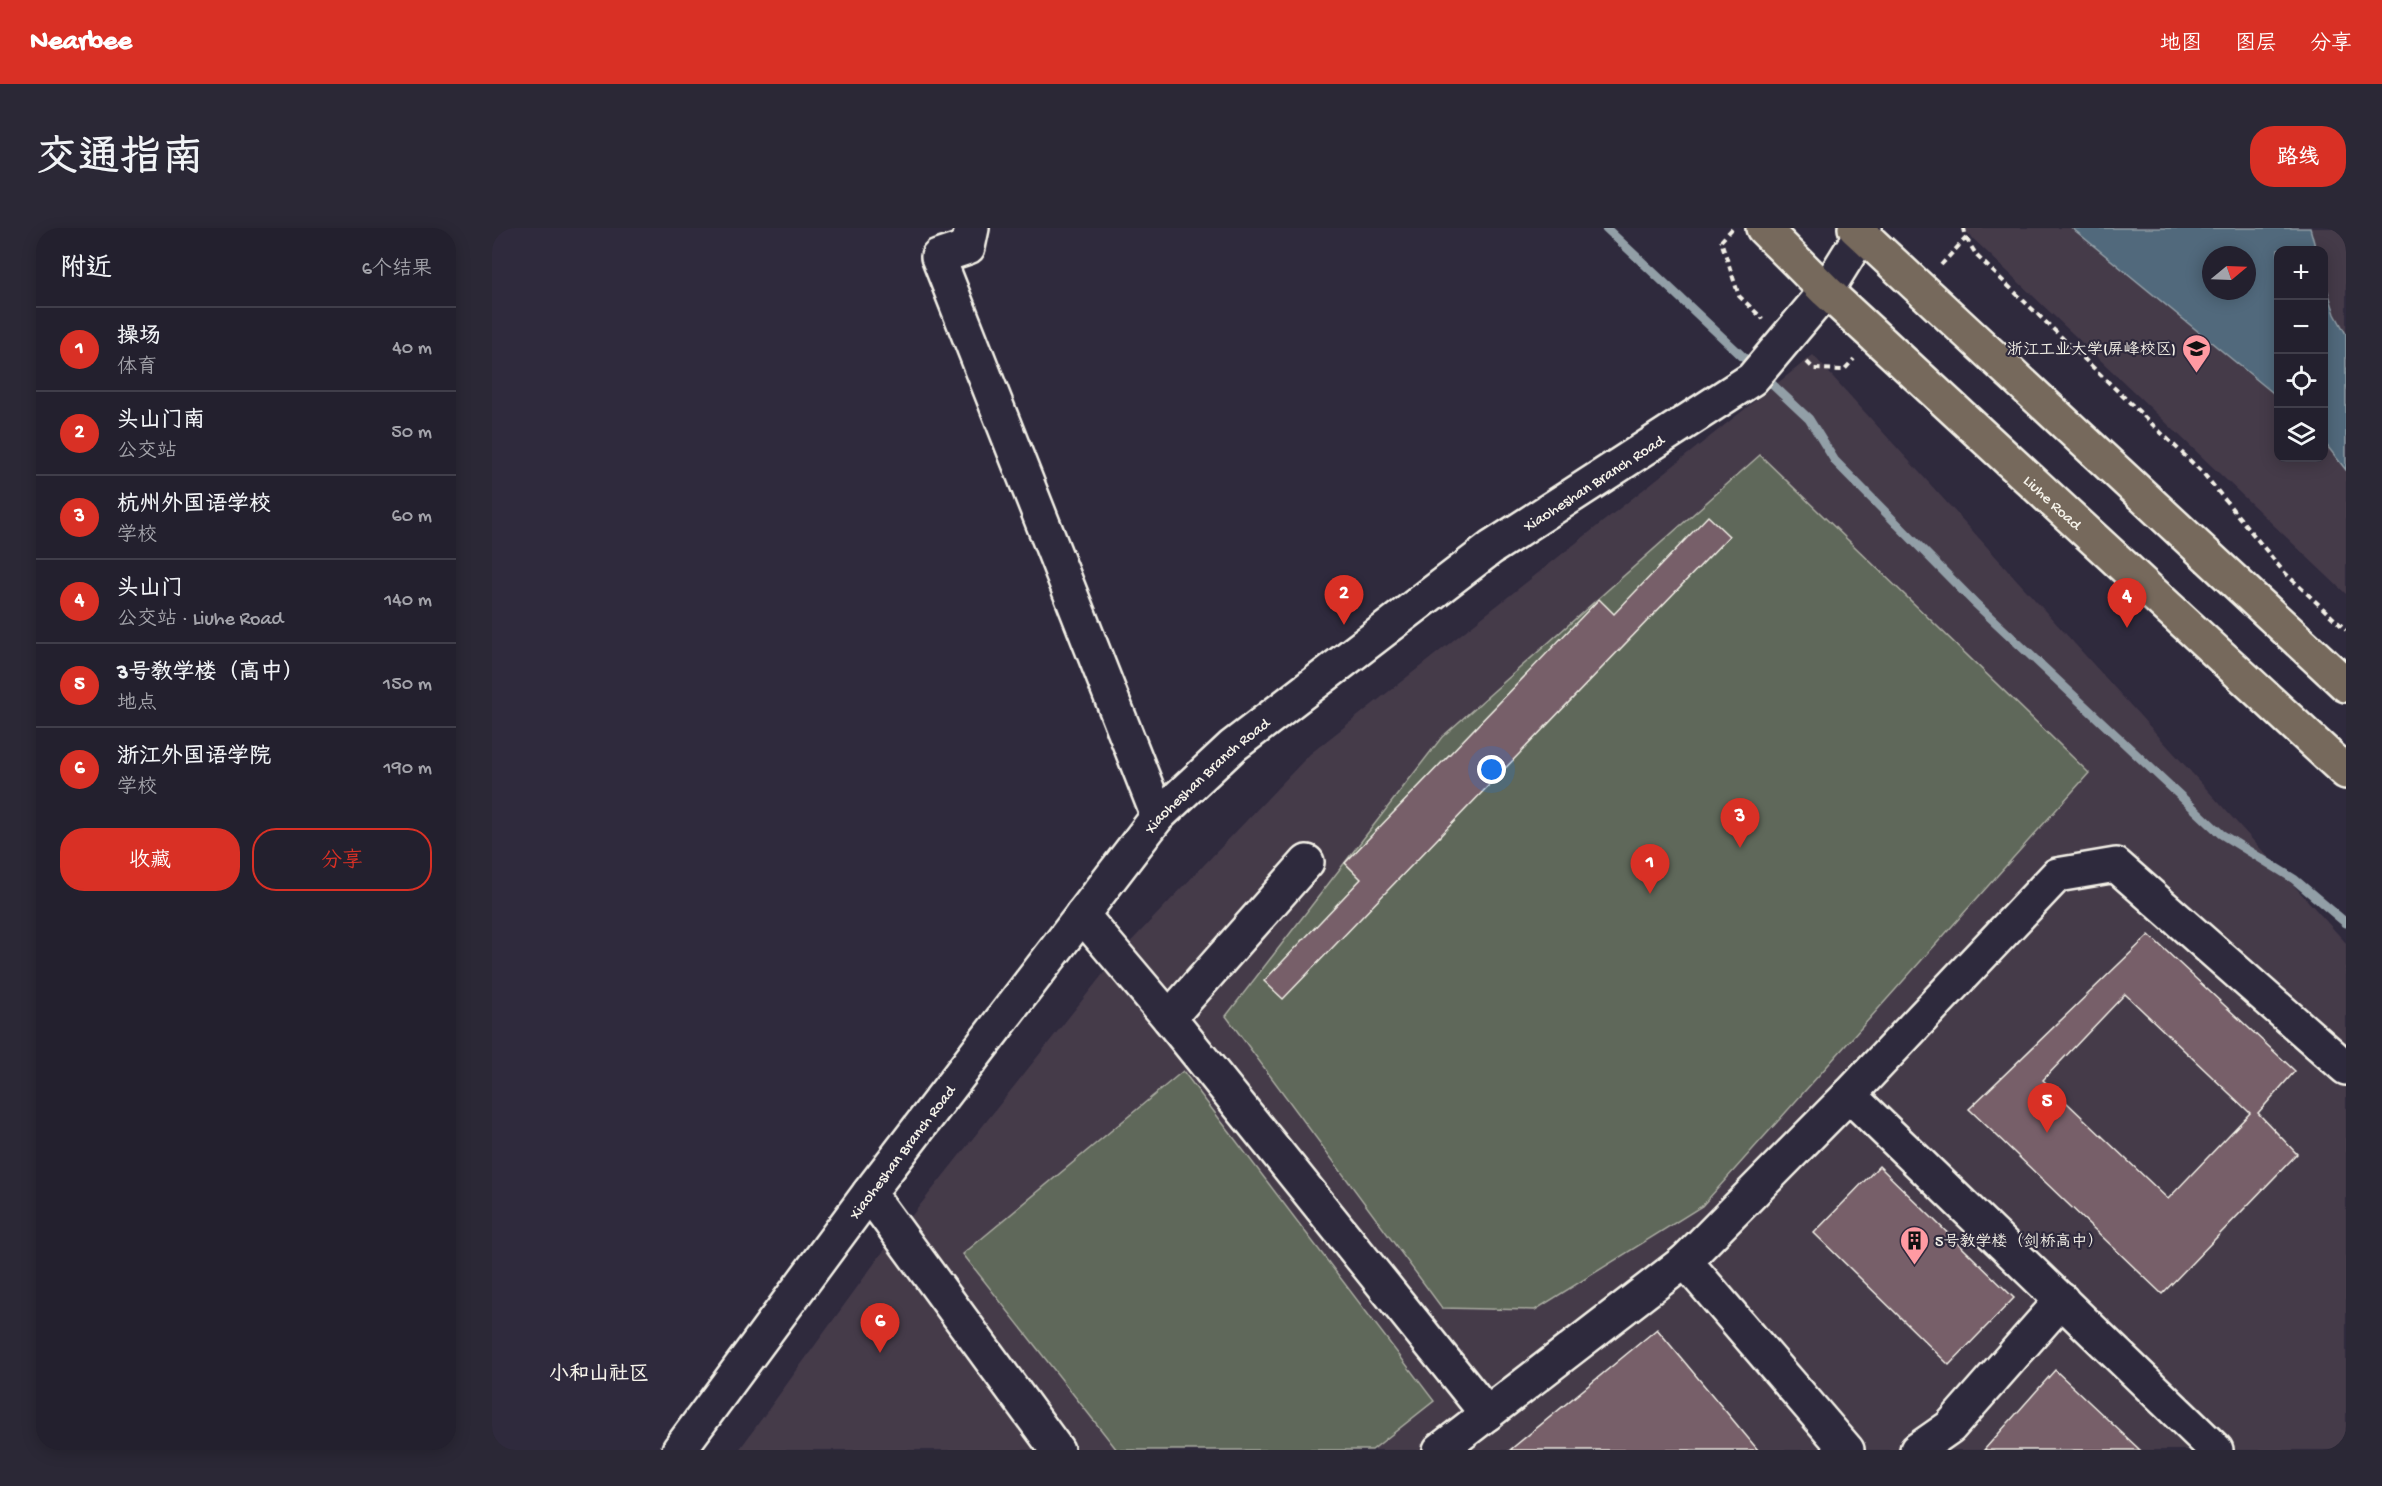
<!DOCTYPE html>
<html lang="zh">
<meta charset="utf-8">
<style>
:root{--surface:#23202e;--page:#2b2836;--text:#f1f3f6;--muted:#a3a3aa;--line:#403e4a;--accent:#d93025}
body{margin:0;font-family:"Gochi Hand","LXGW WenKai TC",sans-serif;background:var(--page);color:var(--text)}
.controls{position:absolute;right:18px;top:18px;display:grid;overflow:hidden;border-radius:12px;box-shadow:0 3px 15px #0003}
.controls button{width:54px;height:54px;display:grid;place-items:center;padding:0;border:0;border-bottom:2px solid var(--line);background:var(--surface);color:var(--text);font:30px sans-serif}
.compass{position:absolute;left:1710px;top:18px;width:54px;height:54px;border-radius:50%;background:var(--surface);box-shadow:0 3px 15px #0003;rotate:71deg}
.you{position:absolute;left:1000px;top:542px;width:21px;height:21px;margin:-15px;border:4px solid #fff;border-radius:50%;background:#1a73e8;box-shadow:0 0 0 9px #1a73e833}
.badge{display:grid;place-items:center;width:39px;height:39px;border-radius:50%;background:var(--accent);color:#fff;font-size:20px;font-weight:700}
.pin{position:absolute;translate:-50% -50px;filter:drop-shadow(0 2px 3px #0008)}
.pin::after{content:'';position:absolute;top:32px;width:21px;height:18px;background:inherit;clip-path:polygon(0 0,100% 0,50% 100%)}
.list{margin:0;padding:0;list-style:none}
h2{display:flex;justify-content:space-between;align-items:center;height:78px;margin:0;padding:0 24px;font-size:26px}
h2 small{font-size:20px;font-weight:400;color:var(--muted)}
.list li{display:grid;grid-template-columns:39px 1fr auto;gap:18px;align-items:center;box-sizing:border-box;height:84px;padding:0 24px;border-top:2px solid var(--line)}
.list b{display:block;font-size:22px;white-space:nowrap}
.list p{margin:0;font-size:20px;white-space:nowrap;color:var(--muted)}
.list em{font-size:20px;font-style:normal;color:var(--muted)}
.actions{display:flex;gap:12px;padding:18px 24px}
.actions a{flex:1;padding:14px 0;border:2px solid var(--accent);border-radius:24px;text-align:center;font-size:21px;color:var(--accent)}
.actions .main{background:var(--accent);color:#fff}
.icon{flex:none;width:33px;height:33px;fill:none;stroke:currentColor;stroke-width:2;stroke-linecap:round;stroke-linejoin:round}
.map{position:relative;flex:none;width:1854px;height:1222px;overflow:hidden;border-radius:24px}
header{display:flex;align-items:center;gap:36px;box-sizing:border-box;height:84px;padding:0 30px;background:var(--accent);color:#fff}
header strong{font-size:28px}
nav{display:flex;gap:33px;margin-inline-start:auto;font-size:21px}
.intro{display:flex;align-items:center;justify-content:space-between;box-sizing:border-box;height:144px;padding:0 36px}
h1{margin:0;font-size:42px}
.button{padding:15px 27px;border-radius:24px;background:var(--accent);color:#fff;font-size:21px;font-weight:700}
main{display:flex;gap:36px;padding:0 36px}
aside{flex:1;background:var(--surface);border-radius:24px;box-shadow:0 3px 15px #0003}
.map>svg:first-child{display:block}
.built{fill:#453a4a;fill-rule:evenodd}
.green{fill:#5f675a;stroke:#aaaca1;stroke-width:1.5}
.water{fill:#51697b;stroke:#929fa7;stroke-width:1.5;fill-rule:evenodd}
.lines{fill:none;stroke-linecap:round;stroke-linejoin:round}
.stream{stroke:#929fa7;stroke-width:9}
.building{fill:#775f69;stroke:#f4f1e8;stroke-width:1.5;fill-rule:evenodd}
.minor-casing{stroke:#f4f1e8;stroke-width:38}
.major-casing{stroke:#f4f1e8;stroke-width:38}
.path{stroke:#f4f1e8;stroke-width:4;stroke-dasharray:6 4.5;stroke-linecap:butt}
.minor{stroke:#2f2a3d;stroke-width:33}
.major{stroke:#76695c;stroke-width:33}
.labels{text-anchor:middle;stroke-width:4.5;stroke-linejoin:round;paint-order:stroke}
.poi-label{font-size:16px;fill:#f4f1e8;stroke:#2f2a3d;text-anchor:end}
.street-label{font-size:16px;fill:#f4f1e8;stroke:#2f2a3d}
.quarter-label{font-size:20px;font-weight:bold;fill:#f4f1e8;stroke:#2f2a3d}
</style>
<header>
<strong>Nearbee</strong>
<nav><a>地图</a><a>图层</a><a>分享</a></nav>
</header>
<div class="intro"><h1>交通指南</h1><a class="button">路线</a></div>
<main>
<aside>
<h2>附近<small>6个结果</small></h2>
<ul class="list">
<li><span class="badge">1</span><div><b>操场</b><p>体育</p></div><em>40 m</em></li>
<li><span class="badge">2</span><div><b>头山门南</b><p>公交站</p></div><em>50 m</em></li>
<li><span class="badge">3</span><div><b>杭州外国语学校</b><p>学校</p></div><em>60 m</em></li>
<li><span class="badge">4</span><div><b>头山门</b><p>公交站 · Liuhe Road</p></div><em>140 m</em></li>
<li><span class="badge">5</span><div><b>3号教学楼（高中）</b><p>地点</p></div><em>150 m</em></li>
<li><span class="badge">6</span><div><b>浙江外国语学院</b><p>学校</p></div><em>190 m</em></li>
</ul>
<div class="actions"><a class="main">收藏</a><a>分享</a></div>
</aside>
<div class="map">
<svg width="1854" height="1222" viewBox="0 0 1854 1222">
<rect width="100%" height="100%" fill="#2f2a3d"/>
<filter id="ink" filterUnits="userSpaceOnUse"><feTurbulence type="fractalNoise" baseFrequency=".0167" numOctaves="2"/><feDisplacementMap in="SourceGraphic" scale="12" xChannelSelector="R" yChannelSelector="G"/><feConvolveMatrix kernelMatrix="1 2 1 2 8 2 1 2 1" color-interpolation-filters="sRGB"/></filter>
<g filter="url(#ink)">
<path class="built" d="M1470,0H1854V366L1473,3ZM1786,22H1832V230H1786ZM1719,27H1755V63H1719Z
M1321,127L1854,715V1222H247L387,1029L626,727L818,526Z"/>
<path class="green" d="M1268,227L1597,545L1210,978L1043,1082L950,1080L734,788L950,509Z
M691,843L942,1173L880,1222H625L471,1026Z"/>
<path class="water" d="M1580,0H1818L1824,22H1786V169ZM1719,27H1755V63H1719Z
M1832,51L1843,86L1854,106V242L1832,214Z"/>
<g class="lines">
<path class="stream" d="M1114,0L1317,191L1343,233L1483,375L1729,606L1802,651L1854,695"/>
</g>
<path class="building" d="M1216,288L1237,308L791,771L772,753L869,651L853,635L1107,371L1122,386Z
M1657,707L1803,843L1766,885L1805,926L1670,1066L1477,881ZM1633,766L1758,885L1676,971L1551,852Z
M1387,938L1522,1070L1457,1137L1322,1005Z
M1165,1101L1266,1222H1018Z
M1563,1142L1648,1222H1492Z"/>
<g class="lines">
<defs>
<g id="minor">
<path d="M480,0L476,19L446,29L666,588"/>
<path d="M590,687L677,790L995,1186"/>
<path d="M677,790L815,634"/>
<path d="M1357,867L1724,1222"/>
<path d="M377,965L565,1222"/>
<path d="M1193,1033L1355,1222"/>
<path id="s1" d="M187,1222L377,965L666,588L741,518L999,320L1260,151L1334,63L1373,0"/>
<path d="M948,1222L1193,1033L1357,867L1565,647L1624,637L1854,840"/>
<path d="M1425,1222L1458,1199L1570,1072"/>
</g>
<g id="major">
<path id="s2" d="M1271,0L1334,63L1854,544"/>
<path d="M1363,0L1854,457"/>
</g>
</defs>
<use href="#minor" class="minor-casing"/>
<use href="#major" class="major-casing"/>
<path class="path" d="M1240,1L1229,13L1247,68L1271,91
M1474,10L1485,28L1711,245L1791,343L1854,402
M1449,37L1474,10L1472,0
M1315,134L1322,141L1352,142L1362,131"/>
<use href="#minor" class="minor"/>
<use href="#major" class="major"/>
</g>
</g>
<defs>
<symbol id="university-pin" viewBox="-11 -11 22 30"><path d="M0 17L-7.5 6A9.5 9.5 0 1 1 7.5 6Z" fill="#ff9aa2" stroke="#2f2a3d"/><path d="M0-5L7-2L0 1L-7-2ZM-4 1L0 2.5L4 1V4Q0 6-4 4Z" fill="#111"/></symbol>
<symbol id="building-pin" viewBox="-11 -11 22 30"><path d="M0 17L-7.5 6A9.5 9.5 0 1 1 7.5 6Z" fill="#ff9aa2" stroke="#2f2a3d"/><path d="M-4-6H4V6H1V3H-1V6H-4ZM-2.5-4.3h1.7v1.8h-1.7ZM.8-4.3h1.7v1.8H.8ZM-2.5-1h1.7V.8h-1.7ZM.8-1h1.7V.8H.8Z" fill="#111"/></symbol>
</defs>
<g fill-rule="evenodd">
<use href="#university-pin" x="1688" y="104" width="33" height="45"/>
<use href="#building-pin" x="1406" y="996" width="33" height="45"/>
</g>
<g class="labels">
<g class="poi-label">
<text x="1684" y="126">浙江工业大学(屏峰校区)</text>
<text x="1443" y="1018" text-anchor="start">5号教学楼（剑桥高中）</text>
</g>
<g class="street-label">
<text dy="6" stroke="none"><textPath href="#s1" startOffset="1344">Xiaoheshan Branch Road</textPath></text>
<text dy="6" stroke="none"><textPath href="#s2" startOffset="399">Liuhe Road</textPath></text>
<text dy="6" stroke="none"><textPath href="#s1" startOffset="858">Xiaoheshan Branch Road</textPath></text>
<text dy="6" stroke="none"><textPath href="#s1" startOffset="372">Xiaoheshan Branch Road</textPath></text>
</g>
<g class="quarter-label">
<text x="107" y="1151">小和山社区</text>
</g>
</g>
</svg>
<div class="controls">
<button>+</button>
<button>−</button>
<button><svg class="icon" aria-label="locate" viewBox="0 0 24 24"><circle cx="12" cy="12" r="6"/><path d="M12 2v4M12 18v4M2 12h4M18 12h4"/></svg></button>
<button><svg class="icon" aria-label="layers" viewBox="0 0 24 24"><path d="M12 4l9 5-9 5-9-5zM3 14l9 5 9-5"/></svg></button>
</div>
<svg class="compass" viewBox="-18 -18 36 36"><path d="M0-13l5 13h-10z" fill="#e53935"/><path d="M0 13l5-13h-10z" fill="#a3a3aa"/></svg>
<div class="you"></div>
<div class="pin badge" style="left:1158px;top:666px">1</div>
<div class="pin badge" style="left:852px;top:397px">2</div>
<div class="pin badge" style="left:1248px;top:620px">3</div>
<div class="pin badge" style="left:1635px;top:400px">4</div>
<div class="pin badge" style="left:1555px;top:905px">5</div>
<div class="pin badge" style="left:388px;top:1125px">6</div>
</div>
</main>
